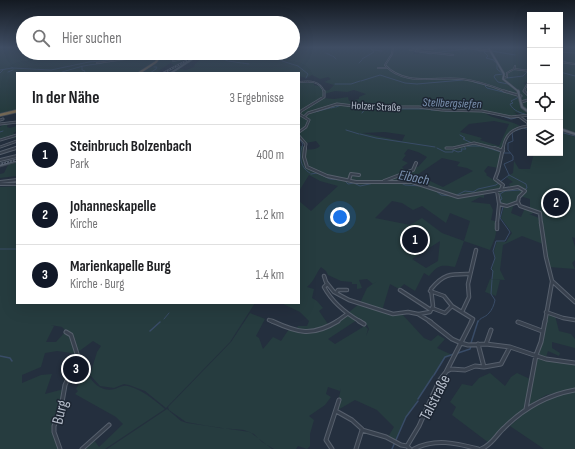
<!DOCTYPE html>
<html lang="de">
<meta charset="utf-8">
<style>
:root{--surface:#fff;--page:#f2f2f2;--text:#202124;--muted:#757577;--line:#e0e0e0;--accent:#111827}
body{margin:0;font-family:"Sofia Sans Condensed",sans-serif;background:var(--page);color:var(--text)}
.controls{position:absolute;right:12px;top:12px;display:grid;overflow:hidden;border-radius:0px;box-shadow:0 4px 16px #0002}
.controls button{width:36px;height:36px;display:grid;place-items:center;padding:0;border:0;border-bottom:1px solid var(--line);background:var(--surface);color:var(--text);font:20px sans-serif}
.you{position:absolute;left:340px;top:217px;width:14px;height:14px;margin:-10px;border:3px solid #fff;border-radius:50%;background:#1a73e8;box-shadow:0 0 0 6px #1a73e833}
.badge{display:grid;place-items:center;width:26px;height:26px;border-radius:50%;background:var(--accent);color:#fff;font-size:13px;font-weight:700}
.pin{position:absolute;translate:-50% -50%;border:2px solid #fff;box-shadow:0 1px 4px #0006}
.list{margin:0;padding:0;list-style:none}
h2{display:flex;justify-content:space-between;align-items:center;height:52px;margin:0;padding:0 16px;font-size:17px}
h2 small{font-size:13px;font-weight:400;color:var(--muted)}
.list li{display:grid;grid-template-columns:26px 1fr auto;gap:12px;align-items:center;box-sizing:border-box;height:60px;padding:0 16px;border-top:1px solid var(--line)}
.list b{display:block;font-size:15px;white-space:nowrap}
.list p{margin:0;font-size:13px;white-space:nowrap;color:var(--muted)}
.list em{font-size:13px;font-style:normal;color:var(--muted)}
.icon{flex:none;width:22px;height:22px;fill:none;stroke:currentColor;stroke-width:2;stroke-linecap:round;stroke-linejoin:round}
.map{position:relative;flex:none;width:575px;height:449px;overflow:hidden}
.search{position:absolute;background:var(--surface);box-shadow:0 4px 16px #0002;left:16px;top:16px;width:284px;height:44px;display:flex;align-items:center;gap:10px;box-sizing:border-box;padding:0 14px;border-radius:22px;color:var(--muted);font-size:15px}
.panel{position:absolute;background:var(--surface);box-shadow:0 4px 16px #0002;left:16px;top:72px;width:284px;height:232px;border-radius:0px}
.map>svg:first-child{display:block}
.green{fill:#263c3f;fill-rule:evenodd}
.lines{fill:none;stroke-linecap:round;stroke-linejoin:round}
.stream-far1{stroke:#394c67;stroke-width:1}
.stream{stroke:#394c67;stroke-width:1.5}
.minor-far4-casing{stroke:#565f6c;stroke-width:2}
.minor-far3-casing{stroke:#565f6c;stroke-width:3}
.minor-far2-casing{stroke:#565f6c;stroke-width:4}
.minor-far1-casing{stroke:#565f6c;stroke-width:4.5}
.minor-casing{stroke:#565f6c;stroke-width:5}
.major-far2-casing{stroke:#414a57;stroke-width:2.5}
.major-far1-casing{stroke:#414a57;stroke-width:3.5}
.major-casing{stroke:#414a57;stroke-width:4.5}
.highway-far1-casing{stroke:#434c59;stroke-width:3}
.highway-casing{stroke:#434c59;stroke-width:4}
.minor-far4{stroke:#38414e;stroke-width:1}
.minor-far3{stroke:#38414e;stroke-width:1.5}
.minor-far2{stroke:#38414e;stroke-width:2}
.minor-far1{stroke:#38414e;stroke-width:2.5}
.minor{stroke:#38414e;stroke-width:3}
.major-far2{stroke:#56606e;stroke-width:1.5}
.major-far1{stroke:#56606e;stroke-width:2}
.major{stroke:#56606e;stroke-width:2.5}
.highway-far1{stroke:#746855;stroke-width:2}
.highway{stroke:#746855;stroke-width:2.5}
.rail-casing{stroke:#5a6575;stroke-width:2}
.rail{stroke:#1d2633;stroke-width:1;stroke-dasharray:1.5;stroke-linecap:butt}
.labels{text-anchor:middle;stroke-width:3;stroke-linejoin:round;paint-order:stroke}
.far-street-label{font-size:11px;fill:#b4bcc9;stroke:#1d2633}
.far-water-label{font-size:12px;font-style:italic;fill:#7c92b1;stroke:#1d2633}
.water-label{font-size:14px;font-style:italic;fill:#7c92b1;stroke:#1d2633}
.near-street-label{font-size:16px;fill:#b4bcc9;stroke:#1d2633}
</style>
<div class="map">
<svg width="575" height="449" viewBox="0 0 575 449">
<rect width="100%" height="100%" fill="#242f3e"/>
<path class="green" d="M0,47H23V53H127L125,55L140,53L131,58L104,62V63L134,58L145,53H161L155,62L138,73H17V111L0,114Z
M293,47H414L416,48H410L412,49L409,50L414,52L413,54H417L420,52L431,53L429,51L442,47H530V80L528,82L523,83L530,86V115L527,116L514,112L520,117L508,118L489,113L486,114C497,120 510,120 520,126C503,130 502,153 498,168L488,166L484,171L487,174L486,175L503,186L498,190L470,196L484,194V198L480,197L471,202L490,204L493,210L491,220L498,222L495,238L490,250L464,241L455,267C441,265 439,264 429,276L424,273L415,291L404,284L399,289L390,284L382,311L386,313H401L424,338L431,341L438,335L445,339L437,348L450,354L454,355L445,358L406,418L395,441L388,437L394,427L377,410L355,400L336,411L341,388L340,391L328,387L326,394L331,397L325,405L309,416L314,420L310,434V446L307,449L298,446L296,449H274L262,442L254,434L244,430L220,428L186,422L169,410L168,407L231,342L250,313L265,319L256,336L259,338L263,349L273,337L281,341L289,329L302,334L296,329L298,326H307L309,321L300,312L281,303H299V201L311,211L338,186L320,181L309,175L299,191V146H305V149C310,150 316,150 320,146L316,141L306,143L301,139H299V83H314V85L323,87L324,91L329,90L334,85L324,82L331,79L328,77L320,79L312,75L306,78L299,76V73H181L174,72L179,69L186,70L194,67L195,64L205,56L202,53L214,55L220,59H227L238,53H293ZM354,90L366,94L359,97V99L349,101L348,97L334,99L323,98L324,94L335,91L347,92ZM494,121L509,124L499,146L480,140L482,138L460,132L469,124ZM385,132L405,135L402,141L362,133ZM408,149L418,152L427,157L418,167L415,166L413,170L408,173L402,167L408,163L402,160L406,155L404,154ZM442,158L460,162L457,166L467,168L473,171L443,187L417,175ZM392,201L402,203L413,210L422,206L446,223L450,213L470,221L464,241L442,233L422,218L410,225L375,218ZM440,241L438,261L426,268L412,259ZM321,267L326,271L328,275L341,281L352,282V284H357V289L362,288L359,280L367,279L373,284L377,281L367,288L360,303L348,313L367,325L369,329L366,336L368,329L364,325L363,327L335,344L328,339L357,320L348,315L330,327L319,311L323,308L317,301L312,298L314,289L307,287C315,280 315,275 321,267Z
M560,47L566,49L568,47H575H573L575,48V134L560,129Z
M163,53H180V54L186,55L188,53C186,60 179,64 172,66L174,64H171L172,62L158,71L164,73H142L157,63Z
M5,123H8L7,127L10,128L17,126V131L13,133L17,135V138L0,140V127Z
M560,130L575,137V238L572,237L575,247V260L572,263L575,269L549,267L540,219L542,213L534,211L532,214H529L539,218L543,244L522,236L503,245L500,270L505,280L492,279V269L495,257L494,251L497,241L506,242L512,233L501,218L504,207L499,201L498,192L511,189L509,184L513,182L506,177L513,173L514,161L519,169H530L534,153H560ZM524,191L525,192L520,196L530,199V210L525,208L521,217L511,213L514,204L517,202L519,197Z
M17,161V176L0,178V174L4,173L9,163Z
M17,186V303H255L230,342L166,408L145,391L129,385L124,384L114,388L100,386L90,375L97,352L101,346L93,341L78,352L72,342L78,354L57,351L45,353L41,367L22,375V383L41,375L52,374L45,394L64,389L62,404L54,426L59,449H0V187ZM51,325L62,327L68,333H64L56,342H46L54,326Z
M490,279L500,280L496,296L485,292Z
M547,314L555,316L559,331L571,334L575,339V348L552,342V348L560,353L559,356L548,351L546,357L539,355L537,353Z
M536,357L575,364V389L546,395L528,406L527,405Z
M490,373L505,386L511,377L517,373L530,379L525,408L505,425L489,443L452,415L456,407L450,402L462,384L472,386L479,378Z
M74,374L89,376C95,386 104,392 115,389C120,387 123,385 128,386C143,390 153,399 165,409L105,449H83L94,440L99,447L123,424L116,417L75,394L78,391L76,389L80,382H68L72,375Z
M575,391V449H544L510,426L528,410L548,398Z
M167,409L181,421L187,423L250,432L272,449H107Z"/>
<g class="lines">
<path class="stream-far1" d="M317,47L319,48
M358,47L370,48L374,52L362,59
M522,47L530,48
M472,49L480,51
M373,50L382,51
M414,51L416,52
M480,51H485
M487,51L484,52L488,56L486,58L494,60
M492,51L515,55
M420,52L431,54
M560,52L575,53
M91,53V55H123
M263,53L271,57
M326,53L332,56
M432,53L466,49
M213,55L228,61
M333,56L336,59
M273,58L281,60
M124,59L140,53
M560,59L568,63
M229,61L241,63
M282,61L298,66
M494,61L497,63V69L503,74L495,75L494,77L498,82L508,84
M242,63L249,64
M359,63L362,60
M82,66V70L85,71L84,73
M298,66L308,74L306,78
M154,67H157L156,69
M12,68L51,70L89,62L121,59
M0,70L12,68
M8,72L13,70
M62,72L83,66L103,63
M560,72L575,76
M0,73L3,70
M150,73L156,69
M221,73H237
M507,78L523,76L528,71
M361,81L380,75L405,83L417,84L463,80
M474,82L481,84
M335,84H351L360,81
M482,84L486,85L485,86L487,88L507,93
M519,97L511,101L513,103L510,104C513,111 521,113 528,115
M336,107L341,105
M356,107L385,109
M331,108L335,107
M387,109H428
M431,110H439
M445,111H456
M478,111L485,112
M315,112L330,108
M362,113L366,108
M499,115L511,119L516,118
M346,130L359,134
M0,132L3,131
M560,132L575,136
M360,134L376,138L435,147
M460,135L465,138L463,139L472,143
M300,140L303,144C299,154 299,167 310,173
M467,146H482L501,152
M437,148L445,152H453V150L458,152L462,151L461,149H466L464,146
M504,153H510
M311,174L317,173L330,179L340,180
M345,181L348,184L354,183L360,186L374,183H396
M399,182L405,185L422,186L436,191L441,195L452,196
M524,190L527,188L526,184L509,175L504,164L513,160V156L508,150V143L513,141L512,132L523,128L530,130
M455,196L465,191L473,192L478,189L496,185L509,175
M0,249H17
M492,279L493,271L491,269L495,258L493,251L496,241H505L510,232L500,218L503,207L500,200L502,199L500,194L505,191L521,190
M164,319L169,313
M478,322C480,317 485,318 489,313C492,310 494,305 495,300L491,294L492,280"/>
<path class="stream" d="M150,331L160,322
M471,343L478,321
M458,353L470,349L471,346
M0,356L10,358L12,361
M434,375L445,357L454,354
M418,399L433,376
M392,449L406,417L418,401"/>
<defs>
<path id="minor-far4" d="M393,47L392,54L385,65C405,87 436,76 462,79C478,81 492,86 507,92
M407,47L432,49L437,47
M461,47L491,51
M420,48L416,51L453,55
M410,50L416,49
M218,53L226,56L234,53
M197,55L203,54
M224,55L229,53
M131,57L124,55L135,53
M173,61L183,59L187,53
M560,62L575,64
M97,63L132,58L145,53
M378,68H387
M514,69L530,71
M503,78L507,77V73L514,69L515,66
M299,82C309,81 320,80 324,92
M525,92L524,90L530,80"/>
<path id="minor-far3" d="M504,91L521,96
M521,102L528,100L530,97L524,91
M304,117L299,114L301,111L324,97V91
M0,120L3,119
M0,124L17,122
M299,132L306,127L309,120L304,117L308,113L337,104L362,107H419L442,110L482,111L511,117L530,115
M299,136L306,144L305,149
M0,140L17,135
M0,147L17,141
M446,148H453L474,143L498,149
M13,149L17,148
M503,149C505,134 513,128 528,126V123L520,117"/>
<path id="minor-far2" d="M305,148L304,157L307,167L327,176L356,182H412L458,197L518,187L525,191L519,197L518,202
M495,148L503,151
M0,153L16,148
M0,160L17,156
M349,180L351,174L359,175
M384,181L413,170L416,163
M0,182L17,180
M0,184H17
M501,189L503,185L495,179L498,171L503,148
M497,191L499,204L497,224
M518,202L520,206L540,213L541,224
M499,204L507,206L518,202"/>
<path id="minor-far1" d="M541,223L546,257L552,281L575,302
M497,229V223
M324,276L326,282L334,292L349,300L393,314L408,312L418,314L431,322
M327,284L324,287C332,302 347,314 361,322
M400,290L431,310
M430,291L444,296L452,306L445,313L432,308
M336,293L338,290H347
M452,306L473,319L471,322
M462,312L469,297L468,284L476,250
M546,312L563,318L575,320
M419,314L430,312L433,306L431,289C444,273 451,274 470,274
M269,320L274,322
M336,322L347,314
M545,322L552,282"/>
<path id="minor" d="M272,321C298,333 312,337 338,321
M359,321L364,324
M429,321L452,339L461,343L468,345L486,344L510,347L546,359L575,363
M518,322L542,331
M478,344L484,367
M486,344L491,330
M447,371L451,369L465,370L475,366L484,367L501,364L510,347
M526,409L536,355L541,342L545,321
M336,411L352,420L362,429
M362,430L386,437L401,445L407,446
M407,446L419,426L439,381L446,372L472,321
M407,446L410,449
M60,449L54,432V426L61,408L65,385L78,357L71,335L66,332
M82,449L109,425
M332,449L326,440L339,400
M356,449L362,430
M414,449C435,438 456,443 478,449
M481,449C492,445 496,435 504,428C524,408 547,395 575,390"/>
<path id="major-far2" d="M488,47L504,74L503,79L519,92
M171,73L194,58L198,53"/>
<path id="major-far1" d="M518,91L522,107L530,113
M560,129L575,134"/>
<path id="major" d="M0,165L17,160"/>
<path id="highway-far1" d="M139,73L156,62L162,53"/>
<path id="highway" d="M0,115L17,111"/>
</defs>
<use href="#minor-far4" class="minor-far4-casing"/>
<use href="#minor-far3" class="minor-far3-casing"/>
<use href="#minor-far2" class="minor-far2-casing"/>
<use href="#minor-far1" class="minor-far1-casing"/>
<use href="#minor" class="minor-casing"/>
<use href="#major-far2" class="major-far2-casing"/>
<use href="#major-far1" class="major-far1-casing"/>
<use href="#major" class="major-casing"/>
<use href="#highway-far1" class="highway-far1-casing"/>
<use href="#highway" class="highway-casing"/>
<use href="#minor-far4" class="minor-far4"/>
<use href="#minor-far3" class="minor-far3"/>
<use href="#minor-far2" class="minor-far2"/>
<use href="#minor-far1" class="minor-far1"/>
<use href="#minor" class="minor"/>
<use href="#major-far2" class="major-far2"/>
<use href="#major-far1" class="major-far1"/>
<use href="#major" class="major"/>
<use href="#highway-far1" class="highway-far1"/>
<use href="#highway" class="highway"/>
<defs>
<path id="rail" d="M163,73L188,60L196,53
M0,164L17,160"/>
</defs>
<use href="#rail" class="rail-casing"/>
<use href="#rail" class="rail"/>
</g>
<linearGradient id="sky" x2="0" y2="1"><stop stop-color="#141a22"/><stop offset="0.43" stop-color="#3f4d63"/><stop offset="1" stop-color="#3f4d63" stop-opacity="0"/></linearGradient>
<rect width="575" height="110" fill="url(#sky)"/>
<g class="labels">
<g class="far-street-label">
<text transform="translate(376 106) rotate(3)" y="4">Holzer Straße</text>
</g>
<g class="far-water-label">
<text transform="translate(452 103) rotate(2)" y="4">Stellbergsiefen</text>
</g>
<g class="water-label">
<text transform="translate(414 177) rotate(11)" y="5">Eibach</text>
</g>
<g class="near-street-label">
<text transform="translate(434 397) rotate(-63)" y="6">Talstraße</text>
<text transform="translate(59 412) rotate(-76)" y="6">Burg</text>
</g>
</g>
</svg>
<div class="controls">
<button>+</button>
<button>−</button>
<button><svg class="icon" aria-label="locate" viewBox="0 0 24 24"><circle cx="12" cy="12" r="6"/><path d="M12 2v4M12 18v4M2 12h4M18 12h4"/></svg></button>
<button><svg class="icon" aria-label="layers" viewBox="0 0 24 24"><path d="M12 4l9 5-9 5-9-5zM3 14l9 5 9-5"/></svg></button>
</div>
<div class="you"></div>
<div class="pin badge" style="left:415px;top:240px">1</div>
<div class="pin badge" style="left:556px;top:203px">2</div>
<div class="pin badge" style="left:76px;top:369px">3</div>
<div class="search"><svg class="icon" aria-label="search" viewBox="0 0 24 24"><circle cx="10" cy="10" r="6"/><path d="M15 15l6 6"/></svg>Hier suchen</div>
<section class="panel">
<h2>In der Nähe<small>3 Ergebnisse</small></h2>
<ul class="list">
<li><span class="badge">1</span><div><b>Steinbruch Bolzenbach</b><p>Park</p></div><em>400 m</em></li>
<li><span class="badge">2</span><div><b>Johanneskapelle</b><p>Kirche</p></div><em>1.2 km</em></li>
<li><span class="badge">3</span><div><b>Marienkapelle Burg</b><p>Kirche · Burg</p></div><em>1.4 km</em></li>
</ul>
</section>
</div>
